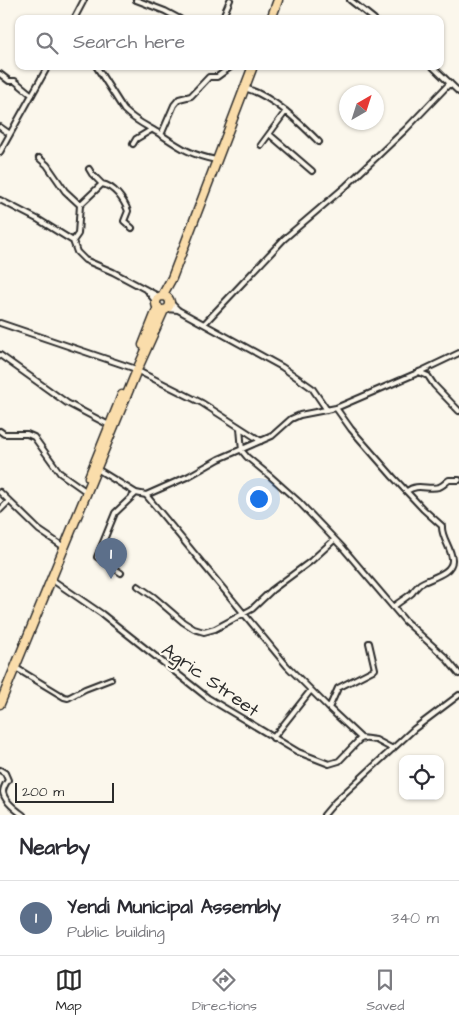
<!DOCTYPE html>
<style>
:root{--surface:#fff;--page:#f2f2f3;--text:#2b2b33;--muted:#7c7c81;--line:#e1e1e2;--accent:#2b2b2b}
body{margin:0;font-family:"Architects Daughter",sans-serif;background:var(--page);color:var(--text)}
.controls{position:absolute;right:15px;bottom:15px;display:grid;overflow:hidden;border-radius:10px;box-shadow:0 1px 4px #0004}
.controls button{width:45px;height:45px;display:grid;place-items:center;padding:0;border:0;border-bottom:1px solid var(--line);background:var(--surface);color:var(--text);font:25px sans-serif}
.compass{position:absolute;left:339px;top:85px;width:45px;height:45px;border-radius:50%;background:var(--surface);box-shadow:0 1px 4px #0004;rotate:39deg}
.scale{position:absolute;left:15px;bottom:12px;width:99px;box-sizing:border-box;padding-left:5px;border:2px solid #2b2b2b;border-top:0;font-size:14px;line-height:18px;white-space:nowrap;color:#2b2b2b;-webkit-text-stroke:4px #fbf7ec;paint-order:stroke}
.you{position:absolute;left:258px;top:498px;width:18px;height:18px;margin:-12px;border:4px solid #fff;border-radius:50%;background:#1a73e8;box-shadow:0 0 0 8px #1a73e833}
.badge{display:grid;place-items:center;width:32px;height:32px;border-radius:50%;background:var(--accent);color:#fff;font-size:16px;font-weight:700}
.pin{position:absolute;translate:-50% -41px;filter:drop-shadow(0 1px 2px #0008)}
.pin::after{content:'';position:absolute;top:26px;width:18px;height:15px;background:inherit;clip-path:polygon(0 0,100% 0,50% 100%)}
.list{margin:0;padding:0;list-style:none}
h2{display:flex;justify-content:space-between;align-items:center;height:65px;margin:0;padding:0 20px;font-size:21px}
h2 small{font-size:16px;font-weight:400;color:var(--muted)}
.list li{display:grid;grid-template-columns:32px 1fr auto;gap:15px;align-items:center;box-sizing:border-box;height:75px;padding:0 20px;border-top:1px solid var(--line)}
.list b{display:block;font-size:19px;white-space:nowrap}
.list p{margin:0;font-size:16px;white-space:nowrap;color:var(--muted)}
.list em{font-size:16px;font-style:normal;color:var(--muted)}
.icon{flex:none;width:28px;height:28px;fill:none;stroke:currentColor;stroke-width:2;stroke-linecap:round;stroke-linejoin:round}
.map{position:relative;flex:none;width:459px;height:815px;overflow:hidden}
.search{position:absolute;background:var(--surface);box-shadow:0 1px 4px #0004;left:15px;right:15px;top:15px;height:55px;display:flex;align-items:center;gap:12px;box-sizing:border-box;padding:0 18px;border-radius:10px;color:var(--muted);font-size:19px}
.sheet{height:140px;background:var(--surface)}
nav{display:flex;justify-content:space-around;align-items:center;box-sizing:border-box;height:70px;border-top:1px solid var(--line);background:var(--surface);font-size:14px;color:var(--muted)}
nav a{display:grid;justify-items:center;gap:2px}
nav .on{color:var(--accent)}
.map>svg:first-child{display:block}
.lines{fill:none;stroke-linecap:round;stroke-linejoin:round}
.street-casing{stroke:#2b2b2b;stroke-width:8}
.highway-casing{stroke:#2b2b2b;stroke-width:11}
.street{stroke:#fbf7ec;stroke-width:4}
.highway{stroke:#faddab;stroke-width:8}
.labels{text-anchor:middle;stroke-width:4.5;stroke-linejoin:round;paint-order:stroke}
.street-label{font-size:19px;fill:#2b2b2b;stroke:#fbf7ec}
</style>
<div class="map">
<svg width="459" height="815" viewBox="0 0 459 815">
<rect width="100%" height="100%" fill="#fbf7ec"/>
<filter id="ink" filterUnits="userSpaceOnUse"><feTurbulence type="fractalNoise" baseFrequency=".02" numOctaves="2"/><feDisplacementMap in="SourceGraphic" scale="10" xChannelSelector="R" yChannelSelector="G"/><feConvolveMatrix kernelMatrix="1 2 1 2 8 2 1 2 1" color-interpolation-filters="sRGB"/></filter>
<g filter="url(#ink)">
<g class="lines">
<defs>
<path id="street" d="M136,0L165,11L180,19
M350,0L374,19
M74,19L84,0
M222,19L230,0
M96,66L124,110C135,121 147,126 160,134C181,148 191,155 216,160
M432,66L459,92
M0,74L9,81H15L32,95
M245,88C274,97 298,121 319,142
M0,127L10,134
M269,134L312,171
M161,135L174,105L179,99L191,96L209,77H217L232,66
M133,144L136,139L151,130
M261,145L286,111
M0,152L48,66
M39,158L47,165L65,191L80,205L78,234L73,241
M102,184C114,186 124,200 128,211L124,221L132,228
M0,200L39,220L73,241L77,252L85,260L113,272L160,297
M80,205L102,184L92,174L89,169
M149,293L156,302
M170,302L178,310L282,367L312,388L327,410
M166,309L178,310
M0,323L133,368
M204,324L284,239L346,186L406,129L450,83
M0,355L67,403L109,425
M138,371L202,403L261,441
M419,372L428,376L434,385L459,411
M336,408L351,429L393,477L423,509L442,526C441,537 451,547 452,559C453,574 429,578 420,584C417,587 414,590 412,593C406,598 399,602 393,607
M240,428L242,451L247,457L270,476L299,502L343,548L405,621L445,657L459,674
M0,431L4,434H27L34,437L60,473L84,490
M97,469L136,493L146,495L189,476L219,459L272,436L291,419L300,415L336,408L415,374L459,353
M407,491C417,483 428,490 439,487C443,486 446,482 449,480H459
M0,492L39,530L61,545
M146,495L287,666L329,708L361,738L376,740L393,749
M0,510L9,501
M121,573L97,557L115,513L136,493
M51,579L102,614L208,698L298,752L329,764L339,761L361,738
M138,586L154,597L183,622L194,629L204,632L215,629L252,609L272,590L311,561L334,540
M16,668L64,697L68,698L85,689L111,679
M329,708L338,688L375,669L369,643
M273,738L311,690
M0,770L5,773L8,780C6,783 3,788 3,792C4,801 16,810 23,815
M324,815L335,802L414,729L459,695"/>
<path id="highway" d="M271,19L278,0
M162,296L172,278L253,66
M156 303a7 7 0 1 1 14 0a7 7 0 1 1-14 0Z
M143,345L158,307
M89,477L122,395
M0,704L137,370L164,310"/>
</defs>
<use href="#street" class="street-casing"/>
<use href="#highway" class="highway-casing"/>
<use href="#street" class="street"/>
<use href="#highway" class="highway"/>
</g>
</g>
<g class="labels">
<g class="street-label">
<text transform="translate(211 679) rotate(35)" y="7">Agric Street</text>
</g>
</g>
</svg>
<div class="controls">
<button><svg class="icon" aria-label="locate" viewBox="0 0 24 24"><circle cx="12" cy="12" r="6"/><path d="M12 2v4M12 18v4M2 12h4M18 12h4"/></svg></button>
</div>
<svg class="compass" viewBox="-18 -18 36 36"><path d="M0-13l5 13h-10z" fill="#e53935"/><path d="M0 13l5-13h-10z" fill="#7c7c81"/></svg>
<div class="scale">200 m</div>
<div class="you"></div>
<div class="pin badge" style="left:111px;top:579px;background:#5c6f8a">1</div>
<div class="search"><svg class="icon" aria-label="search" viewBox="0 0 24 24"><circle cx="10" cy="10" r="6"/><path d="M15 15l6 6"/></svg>Search here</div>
</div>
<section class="sheet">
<h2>Nearby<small></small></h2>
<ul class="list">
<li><span class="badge" style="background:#5c6f8a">1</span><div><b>Yendi Municipal Assembly</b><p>Public building</p></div><em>340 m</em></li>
</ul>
</section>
<nav>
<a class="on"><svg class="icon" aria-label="map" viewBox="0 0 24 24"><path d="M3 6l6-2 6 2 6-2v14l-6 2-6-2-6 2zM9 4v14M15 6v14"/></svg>Map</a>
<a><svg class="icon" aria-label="directions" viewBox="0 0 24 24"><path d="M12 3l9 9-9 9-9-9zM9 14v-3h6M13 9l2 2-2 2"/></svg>Directions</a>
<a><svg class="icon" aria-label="saved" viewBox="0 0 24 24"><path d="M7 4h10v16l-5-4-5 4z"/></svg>Saved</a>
</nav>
